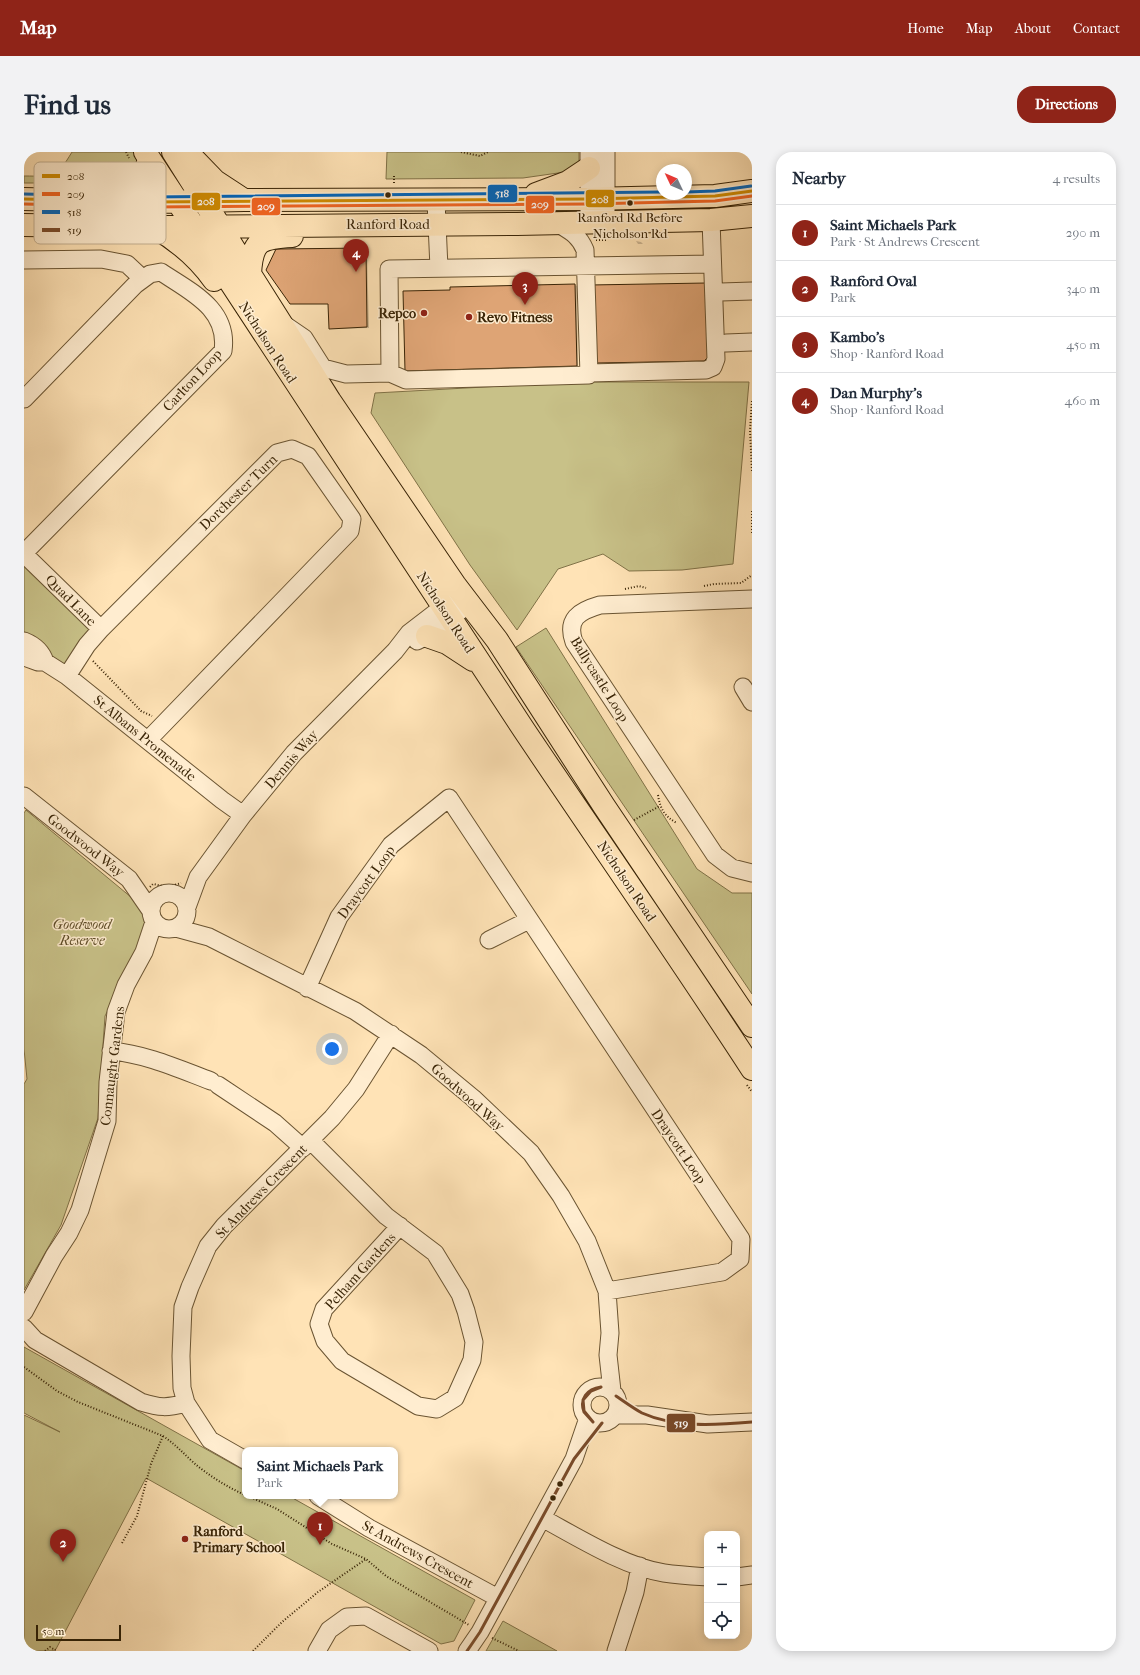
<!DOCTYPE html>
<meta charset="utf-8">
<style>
:root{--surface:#fff;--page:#f2f2f3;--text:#1f2937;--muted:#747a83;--line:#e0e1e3;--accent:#8f2418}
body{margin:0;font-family:"IM FELL French Canon",serif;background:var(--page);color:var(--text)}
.controls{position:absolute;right:12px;bottom:12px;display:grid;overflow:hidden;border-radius:8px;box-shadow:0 2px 10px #0003}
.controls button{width:36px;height:36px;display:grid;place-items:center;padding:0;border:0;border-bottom:1px solid var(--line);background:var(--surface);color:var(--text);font:20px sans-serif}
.compass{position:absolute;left:632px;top:12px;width:36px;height:36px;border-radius:50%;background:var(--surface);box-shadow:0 2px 10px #0003;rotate:314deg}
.scale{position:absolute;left:12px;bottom:10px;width:85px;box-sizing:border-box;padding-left:4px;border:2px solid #392406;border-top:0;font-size:11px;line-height:14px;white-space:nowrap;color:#392406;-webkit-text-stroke:3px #ffedd0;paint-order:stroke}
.you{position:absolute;left:308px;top:897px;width:14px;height:14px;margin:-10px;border:3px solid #fff;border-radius:50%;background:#1a73e8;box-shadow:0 0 0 6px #1a73e833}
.badge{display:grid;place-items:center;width:26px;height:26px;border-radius:50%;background:var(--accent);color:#fff;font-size:13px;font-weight:700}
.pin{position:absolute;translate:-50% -33px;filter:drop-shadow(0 1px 2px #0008)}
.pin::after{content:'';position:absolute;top:21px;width:14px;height:12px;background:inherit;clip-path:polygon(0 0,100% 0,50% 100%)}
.popup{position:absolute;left:218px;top:1295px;width:156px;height:52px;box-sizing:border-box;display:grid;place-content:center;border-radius:8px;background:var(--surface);filter:drop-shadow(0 1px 3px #0005);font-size:13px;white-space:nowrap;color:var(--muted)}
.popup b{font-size:15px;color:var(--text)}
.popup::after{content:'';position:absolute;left:50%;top:100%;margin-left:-8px;border:8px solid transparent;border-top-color:var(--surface)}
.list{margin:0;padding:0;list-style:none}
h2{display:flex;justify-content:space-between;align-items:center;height:52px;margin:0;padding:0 16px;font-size:17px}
h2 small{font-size:13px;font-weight:400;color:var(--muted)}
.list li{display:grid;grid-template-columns:26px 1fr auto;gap:12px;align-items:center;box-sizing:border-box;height:56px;padding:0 16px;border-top:1px solid var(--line)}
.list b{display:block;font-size:15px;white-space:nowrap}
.list p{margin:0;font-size:13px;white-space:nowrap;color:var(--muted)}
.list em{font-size:13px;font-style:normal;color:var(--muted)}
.icon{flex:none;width:22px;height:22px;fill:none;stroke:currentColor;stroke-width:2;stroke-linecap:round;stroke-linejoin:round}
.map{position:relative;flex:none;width:728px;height:1499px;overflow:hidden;border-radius:16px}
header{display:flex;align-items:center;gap:24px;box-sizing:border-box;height:56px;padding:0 20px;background:var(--accent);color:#fff}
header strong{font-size:19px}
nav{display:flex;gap:22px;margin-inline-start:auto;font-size:14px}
.intro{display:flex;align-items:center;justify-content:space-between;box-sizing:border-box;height:96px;padding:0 24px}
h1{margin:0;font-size:28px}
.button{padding:10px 18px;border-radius:16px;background:var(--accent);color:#fff;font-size:14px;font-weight:700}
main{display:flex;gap:24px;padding:0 24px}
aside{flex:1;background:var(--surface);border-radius:16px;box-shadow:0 2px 10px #0003}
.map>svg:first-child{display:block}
.green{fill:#c8c188;stroke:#807247}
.shadow{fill:#0003}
.building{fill:#dea475;stroke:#392406}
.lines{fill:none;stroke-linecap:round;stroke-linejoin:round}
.minor-casing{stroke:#6a5432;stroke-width:19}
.major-casing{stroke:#392406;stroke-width:24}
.path{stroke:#392406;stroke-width:2;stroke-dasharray:1 2;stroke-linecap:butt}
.minor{stroke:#ffedd0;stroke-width:17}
.major{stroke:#ffe3b6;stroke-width:22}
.bus-1-casing{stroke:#ffedd0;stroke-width:6}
.bus-2-casing{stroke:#ffedd0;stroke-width:6}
.bus-3-casing{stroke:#ffedd0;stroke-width:6}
.bus-4-casing{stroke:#ffedd0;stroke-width:6}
.bus-1{stroke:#d18c01;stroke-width:3}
.bus-2{stroke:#f26522;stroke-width:3}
.bus-3{stroke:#0065bd;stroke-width:3}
.bus-4{stroke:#7a4b2a;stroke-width:3}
.bus-dot{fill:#392406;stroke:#ffedd0;stroke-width:1.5}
.poi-dot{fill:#8f2418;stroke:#ffedd0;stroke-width:1.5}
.labels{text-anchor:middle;stroke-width:3;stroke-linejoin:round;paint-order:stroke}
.bus-label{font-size:13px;fill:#392406;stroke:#ffedd0}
.street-label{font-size:14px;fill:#392406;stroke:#ffedd0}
.poi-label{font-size:14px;font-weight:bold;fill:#392406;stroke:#ffedd0;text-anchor:start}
.park-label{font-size:14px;font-style:italic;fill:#5d4b26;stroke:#ffedd0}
.key{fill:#ffedd0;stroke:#c4b193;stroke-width:1}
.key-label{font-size:11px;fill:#392406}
.line-badge{stroke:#ffedd0;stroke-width:1.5}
.badge-label{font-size:11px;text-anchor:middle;font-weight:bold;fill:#fff}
</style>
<header>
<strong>Map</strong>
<nav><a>Home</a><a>Map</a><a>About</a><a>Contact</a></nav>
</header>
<div class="intro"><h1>Find us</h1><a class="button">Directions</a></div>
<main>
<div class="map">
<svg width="728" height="1499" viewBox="0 0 728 1499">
<rect width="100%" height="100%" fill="#ffe3b6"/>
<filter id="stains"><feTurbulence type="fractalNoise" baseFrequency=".005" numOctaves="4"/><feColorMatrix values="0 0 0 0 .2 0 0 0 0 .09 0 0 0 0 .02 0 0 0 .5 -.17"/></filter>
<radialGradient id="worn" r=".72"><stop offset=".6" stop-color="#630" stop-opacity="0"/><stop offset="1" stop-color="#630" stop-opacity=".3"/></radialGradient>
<path class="green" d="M48,0H111L115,6L109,31H0V24C31,24 31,28 48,0Z
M363,0H555V18L499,26L362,27Z
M552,230H725L709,412L658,418L605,419L579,402L534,417L493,478L446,413L347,261L351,241Z
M0,412L66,478L42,514L26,504L0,482Z
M522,476L673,717L708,741H728V842L492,495Z
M2,658L131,765L81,864L74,966L37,1073L0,1138V932L3,927L0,897V661Z
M0,1195L221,1319V1344H265L451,1448L430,1489L417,1492L122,1326L32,1497L28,1499H0V1263L36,1280L0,1261Z
M479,1469L533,1499H462Z"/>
<path class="shadow" d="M612,89L617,90L619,92H614Z
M342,97L343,98L345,176L308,177L306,176V152H266Z
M551,133L553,134L554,214L382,218L427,139V136Z
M684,133L685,206L682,209L575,211Z"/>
<path class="building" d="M342,96L343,175L305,177L304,152H266L242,118L252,97Z
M682,131L684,205L680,209L574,211L569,207L566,133Z
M551,132L553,214L381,219L379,139L426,138V135Z"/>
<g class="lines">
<defs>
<path id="minor" d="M582,0V69
M412,49L415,116
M565,60V0
M0,108L77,107L103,112L119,127
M697,140L728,139
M261,173L280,186L299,216L322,222L366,221L365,117L688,112
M702,191L728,190
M366,221L382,228L565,223L561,98C555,83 546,79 533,71
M565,221L682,218L689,215L692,207L687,68
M0,247L111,133L126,122L137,120C167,140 205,157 199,199L0,401
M0,402L77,477
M728,447L576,453C555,459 542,467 550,490L691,703L708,716L728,721
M0,489C10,493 18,500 21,510
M393,489L403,484L445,452
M0,505L14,510H21L43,524L198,648L219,663
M43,524L63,493L77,477L253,301L268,297L284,304L328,367L326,379L124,588
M719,535L728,550
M0,644L105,727L127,759
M127 759a18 18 0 1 1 36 0a18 18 0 1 1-36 0Z
M163,755L174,725L219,663L270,601L371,499L385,481L437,441
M152,776L185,785L331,859L397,903L449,946L507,1001L537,1044L563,1089L583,1139L586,1181L584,1203L588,1239
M465,788L505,768
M283,836L315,765L367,693L425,646L717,1087L716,1107L698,1120L583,1139
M87,899C122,902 155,917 187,929
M194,933L251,971L279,996
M286,988L362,1064L411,1101L436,1142L442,1159L450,1190L448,1208L431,1246L413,1257L394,1254L318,1209L301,1189L295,1172L300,1157L376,1074
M0,1160L30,1104L45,1081L56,1058L83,969L84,930L92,860L102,833L120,800L130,770
M0,1176L11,1188L117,1250C136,1256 143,1256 162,1251
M558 1253a18 18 0 1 1 36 0a18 18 0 1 1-36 0Z
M591,1263H623L684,1272L728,1270
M221,1308L186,1288L162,1251L158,1236L157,1204L159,1155L166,1135L184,1094L200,1074L308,966L332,937L367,882
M294,1344L345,1376L474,1446
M518,1366C553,1385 601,1415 640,1421C654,1423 669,1424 683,1425
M713,1425L728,1423
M293,1499L305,1478L323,1465L342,1464L405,1499
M443,1499L456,1480L550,1307L564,1266
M592,1499L611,1440L616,1414"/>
<path id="major" d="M121,0C246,193 372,386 500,578C576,691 654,803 728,917
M149,0L306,249L431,433L473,488L580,654L728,874
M163,0L191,29L220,48
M83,40C111,37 119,35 125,6
M512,42L544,30L565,16
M0,47L126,50L220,48L565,47L691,44L728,39
M0,73L130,75L493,72L687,68L728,64
M130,75C153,88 175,107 190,128
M226,122C228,88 236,86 268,84
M403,484L423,491L449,508"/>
</defs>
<use href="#minor" class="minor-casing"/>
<use href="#major" class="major-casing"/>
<path class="path" d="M102,0L105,6
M437,0L456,4L464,0
M370,31V22
M572,88H582
M728,249L726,278L728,319
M728,359V383
M680,434L690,432L717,431L728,423
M601,437L615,434L622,436
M69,509L117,559L128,564
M634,643C636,657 641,665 653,671
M610,668L636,654
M126,735L129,732L144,735L157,731
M723,933L728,940
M0,1215L33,1239L54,1250L139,1284C151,1292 159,1301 170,1311C184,1323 203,1335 221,1343
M224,1344L253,1357L308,1392L342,1407L362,1424L445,1473
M98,1391L113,1364L127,1312L139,1284
M468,1486L495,1499
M21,1499L26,1495L33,1499
M229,1499L258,1470L294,1440L342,1407"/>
<use href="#minor" class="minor"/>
<use href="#major" class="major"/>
<defs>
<path id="bus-1" d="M0,47L126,50L565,47L691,44L728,39"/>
<path id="bus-2" d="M0,52L126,55L565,52L691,49L728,44"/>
<path id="bus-3" d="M662,40L691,39L727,34
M0,42L126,45L638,40"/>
<path id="bus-4" d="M592,1244C601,1250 609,1256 618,1261C651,1276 693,1273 728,1270
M569,1270L560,1260C555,1247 563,1237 577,1235
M569,1270L560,1259L559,1248L567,1239L577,1235
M443,1499L456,1480L550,1307L578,1271"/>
</defs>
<use href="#bus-1" class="bus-1-casing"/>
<use href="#bus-2" class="bus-2-casing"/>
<use href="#bus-3" class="bus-3-casing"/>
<use href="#bus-4" class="bus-4-casing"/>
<use href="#bus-1" class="bus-1"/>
<use href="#bus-2" class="bus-2"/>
<use href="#bus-3" class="bus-3"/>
<use href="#bus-4" class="bus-4"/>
</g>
<g class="bus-dot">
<circle cx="364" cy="43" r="3.5"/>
<circle cx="606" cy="51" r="3.5"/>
<circle cx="536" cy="1332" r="3.5"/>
<circle cx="529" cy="1346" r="3.5"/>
</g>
<g class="poi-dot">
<circle cx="400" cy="161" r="4"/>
<circle cx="445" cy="165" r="4"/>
<circle cx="161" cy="1387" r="4"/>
</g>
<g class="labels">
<g class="bus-label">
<text x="606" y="70">Ranford Rd Before<tspan x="606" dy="16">Nicholson Rd</tspan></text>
</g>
<g class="street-label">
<text x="364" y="77">Ranford Road</text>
<text transform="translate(244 190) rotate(57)" y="5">Nicholson Road</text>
<text transform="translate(168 228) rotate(-47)" y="5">Carlton Loop</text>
<text transform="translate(214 340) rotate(-44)" y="5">Dorchester Turn</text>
<text transform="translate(47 448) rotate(45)" y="5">Quad Lane</text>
<text transform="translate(422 460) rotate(57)" y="5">Nicholson Road</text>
<text transform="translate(576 527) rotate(58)" y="5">Ballycastle Loop</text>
<text transform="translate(121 586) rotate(39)" y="5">St Albans Promenade</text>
<text transform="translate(267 607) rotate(-49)" y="5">Dennis Way</text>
<text transform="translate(62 693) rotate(38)" y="5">Goodwood Way</text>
<text transform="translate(603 729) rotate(56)" y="5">Nicholson Road</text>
<text transform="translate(342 730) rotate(-54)" y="5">Draycott Loop</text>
<text transform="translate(88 914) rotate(-83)" y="5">Connaught Gardens</text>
<text transform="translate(444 945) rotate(42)" y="5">Goodwood Way</text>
<text transform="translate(655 994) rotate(56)" y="5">Draycott Loop</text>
<text transform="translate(237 1039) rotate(-46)" y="5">St Andrews Crescent</text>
<text transform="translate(336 1119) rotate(-48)" y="5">Pelham Gardens</text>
<text transform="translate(394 1402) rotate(29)" y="5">St Andrews Crescent</text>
</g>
<g class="poi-label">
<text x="392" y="166" text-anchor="end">Repco</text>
<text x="453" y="170">Revo Fitness</text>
<text x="169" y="1384">Ranford<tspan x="169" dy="16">Primary School</tspan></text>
</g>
<g class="park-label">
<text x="58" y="777">Goodwood<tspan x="58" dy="16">Reserve</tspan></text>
</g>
</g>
<rect x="10" y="10" width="132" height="82" rx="6" class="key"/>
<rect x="18" y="22" width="18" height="4" fill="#d18c01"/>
<rect x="18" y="40" width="18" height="4" fill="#f26522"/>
<rect x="18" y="58" width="18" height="4" fill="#0065bd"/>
<rect x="18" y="76" width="18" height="4" fill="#7a4b2a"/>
<g class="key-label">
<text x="43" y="28">208</text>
<text x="43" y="46">209</text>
<text x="43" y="64">518</text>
<text x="43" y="82">519</text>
</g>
<g class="line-badge">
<rect x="463" y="32" width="31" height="19" rx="4" fill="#0065bd"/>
<rect x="561" y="37" width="30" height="19" rx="4" fill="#d18c01"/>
<rect x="167" y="40" width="30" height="19" rx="4" fill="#d18c01"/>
<rect x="501" y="43" width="30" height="19" rx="4" fill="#f26522"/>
<rect x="227" y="45" width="30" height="19" rx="4" fill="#f26522"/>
<rect x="642" y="1261" width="30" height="20" rx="4" fill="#7a4b2a"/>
</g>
<g class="badge-label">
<text x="478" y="45">518</text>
<text x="576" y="51">208</text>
<text x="182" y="53">208</text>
<text x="516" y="56">209</text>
<text x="242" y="58">209</text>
<text x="657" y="1275">519</text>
</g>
<rect width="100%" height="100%" filter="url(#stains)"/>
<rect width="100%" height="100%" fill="url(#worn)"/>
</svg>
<div class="controls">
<button>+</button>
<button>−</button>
<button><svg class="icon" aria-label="locate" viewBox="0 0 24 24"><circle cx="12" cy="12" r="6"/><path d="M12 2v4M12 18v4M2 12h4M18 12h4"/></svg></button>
</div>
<svg class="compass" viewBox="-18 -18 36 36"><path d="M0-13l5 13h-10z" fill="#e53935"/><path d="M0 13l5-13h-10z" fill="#747a83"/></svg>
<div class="scale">50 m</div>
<div class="you"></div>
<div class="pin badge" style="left:296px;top:1393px">1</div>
<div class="popup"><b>Saint Michaels Park</b>Park</div>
<div class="pin badge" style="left:39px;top:1410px">2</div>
<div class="pin badge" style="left:501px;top:153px">3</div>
<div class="pin badge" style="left:332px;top:120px">4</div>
</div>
<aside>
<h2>Nearby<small>4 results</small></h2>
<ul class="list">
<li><span class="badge">1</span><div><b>Saint Michaels Park</b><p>Park · St Andrews Crescent</p></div><em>290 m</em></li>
<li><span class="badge">2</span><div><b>Ranford Oval</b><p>Park</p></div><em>340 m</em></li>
<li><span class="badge">3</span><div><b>Kambo’s</b><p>Shop · Ranford Road</p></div><em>450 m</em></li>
<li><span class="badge">4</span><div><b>Dan Murphy's</b><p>Shop · Ranford Road</p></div><em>460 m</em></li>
</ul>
</aside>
</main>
